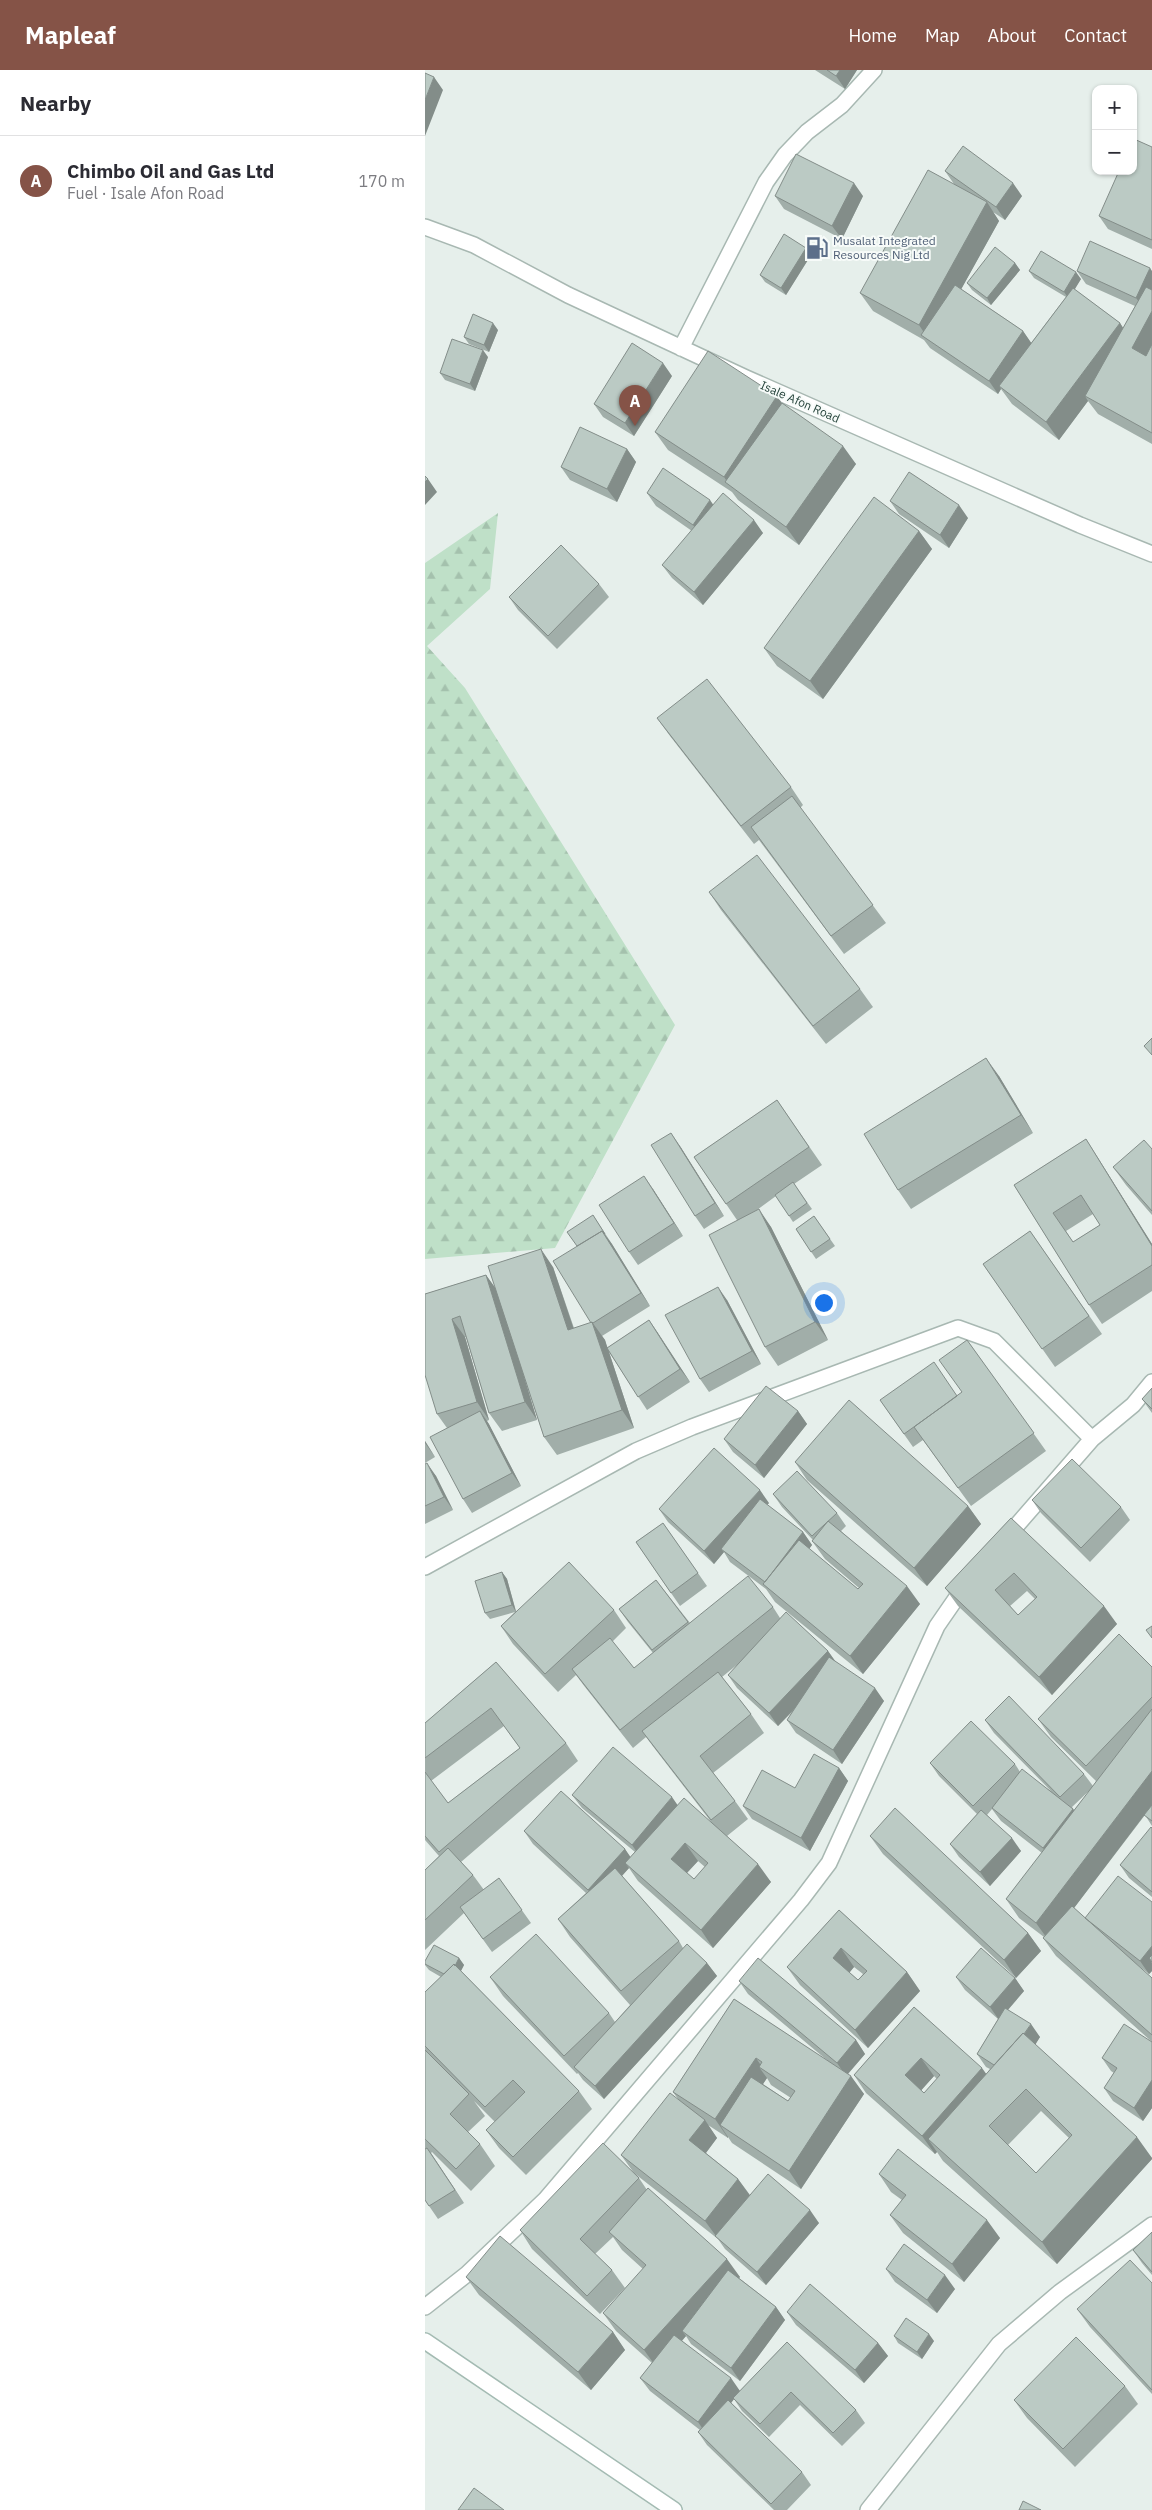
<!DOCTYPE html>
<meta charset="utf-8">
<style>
:root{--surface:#fff;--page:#f7f7f7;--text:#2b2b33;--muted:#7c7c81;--line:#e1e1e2;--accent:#855347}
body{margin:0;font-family:"IBM Plex Sans",sans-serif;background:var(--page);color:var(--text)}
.controls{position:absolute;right:15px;top:15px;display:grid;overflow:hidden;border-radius:10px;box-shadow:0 1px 4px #0004}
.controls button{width:45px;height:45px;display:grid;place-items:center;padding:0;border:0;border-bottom:1px solid var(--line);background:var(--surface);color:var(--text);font:25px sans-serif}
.you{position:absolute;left:398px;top:1232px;width:18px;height:18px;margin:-12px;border:4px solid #fff;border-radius:50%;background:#1a73e8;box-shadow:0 0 0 8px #1a73e833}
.badge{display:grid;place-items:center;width:32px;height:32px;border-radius:50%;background:var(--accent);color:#fff;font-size:16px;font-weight:700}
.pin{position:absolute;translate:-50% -41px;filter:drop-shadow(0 1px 2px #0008)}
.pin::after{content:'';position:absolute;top:26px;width:18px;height:15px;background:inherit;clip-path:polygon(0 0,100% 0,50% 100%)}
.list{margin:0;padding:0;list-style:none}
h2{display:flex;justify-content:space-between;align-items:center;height:65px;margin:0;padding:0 20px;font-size:21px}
h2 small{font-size:16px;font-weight:400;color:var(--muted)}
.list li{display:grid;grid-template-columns:32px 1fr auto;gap:15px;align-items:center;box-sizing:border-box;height:90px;padding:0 20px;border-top:1px solid var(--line)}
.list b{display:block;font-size:19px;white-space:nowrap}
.list p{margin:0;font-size:16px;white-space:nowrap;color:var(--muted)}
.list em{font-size:16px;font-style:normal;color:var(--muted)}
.map{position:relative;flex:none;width:727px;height:2440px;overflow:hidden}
header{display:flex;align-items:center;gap:30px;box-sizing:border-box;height:70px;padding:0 25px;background:var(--accent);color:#fff}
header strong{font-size:24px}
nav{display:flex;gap:28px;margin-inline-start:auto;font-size:18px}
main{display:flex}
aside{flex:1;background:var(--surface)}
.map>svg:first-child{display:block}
.forest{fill:url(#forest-firs)}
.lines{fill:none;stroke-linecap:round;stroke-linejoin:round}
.street-casing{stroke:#a8b8b2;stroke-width:18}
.secondary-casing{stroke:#a4bbb3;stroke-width:18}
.street{stroke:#fff;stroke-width:15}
.secondary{stroke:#fff;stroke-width:15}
.wall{fill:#a1aea9;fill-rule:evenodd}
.shaded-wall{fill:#838d89}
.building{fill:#bbcac4;stroke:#838d89;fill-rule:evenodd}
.labels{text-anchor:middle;stroke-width:4;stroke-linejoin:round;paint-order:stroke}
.service-label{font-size:12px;fill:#4e5e75;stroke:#f7fbf9;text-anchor:start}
.street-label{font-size:12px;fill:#24423a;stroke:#f7fbf9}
</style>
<header>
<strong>Mapleaf</strong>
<nav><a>Home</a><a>Map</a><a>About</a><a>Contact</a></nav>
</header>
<main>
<aside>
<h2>Nearby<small></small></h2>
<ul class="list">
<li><span class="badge">A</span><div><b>Chimbo Oil and Gas Ltd</b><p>Fuel · Isale Afon Road</p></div><em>170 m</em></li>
</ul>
</aside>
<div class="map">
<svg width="727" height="2440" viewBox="0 0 727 2440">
<defs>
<pattern id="forest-firs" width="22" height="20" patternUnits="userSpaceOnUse" patternTransform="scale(1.25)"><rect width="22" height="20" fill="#bfe0c8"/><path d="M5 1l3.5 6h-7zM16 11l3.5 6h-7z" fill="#a4c1ad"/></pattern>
</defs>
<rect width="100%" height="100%" fill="#e6efeb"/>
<path class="forest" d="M73,443L65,519L2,576L40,618L250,955L130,1178L0,1189V493Z"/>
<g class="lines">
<defs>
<path id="street" d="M0,157L49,175L143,225L321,308L655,455L727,484
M256,278L341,112L360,85L382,62L417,35L449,0
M579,1470L667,1369L708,1335L727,1312
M0,1497L211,1381L267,1357L533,1258L569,1271L667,1369
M0,2237L42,2204L120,2130L376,1830L404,1793L512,1556L541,1514
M443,2440L574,2274L635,2222L727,2155"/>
<path id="secondary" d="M0,2271L249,2440"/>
</defs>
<use href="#street" class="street-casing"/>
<use href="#secondary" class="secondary-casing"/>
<use href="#street" class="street"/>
<use href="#secondary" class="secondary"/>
</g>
<path class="wall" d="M390,0H432L420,19Z
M727,77V179L683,159L674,146Z
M520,101L597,126L580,150L568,142L574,151L536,219L598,261L606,273L641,227L609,208L604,201L656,209L649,219L695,253L698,258L710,236L661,214L652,201H727V374L673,344L663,331L634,370L587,334L576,319L573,324L505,278L499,270L448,241L435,223L529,114Z
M350,126H438L417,169L359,139Z
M381,178L386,185L361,225L340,212L335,205Z
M590,193L595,200L566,235L547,220L542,213Z
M73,260L64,282L44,274L39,267Z
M63,287L50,321L20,310L15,303Z
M247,306L209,366L178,347L169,334Z
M352,326L357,333L431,394L374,475L313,430L307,422L243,380L230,362Z
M202,379L211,392L192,432L145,410L136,397Z
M222,423L289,435L338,463L278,535L247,508L237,495L267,461L231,436Z
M465,431L543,448L524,478L474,444Z
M494,461L507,479L398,629L352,596L339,578Z
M174,514L184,527L132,579L93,540L84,527Z
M232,648L366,717L378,735L375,738L461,853L419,884L334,770L329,774L245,666Z
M284,822L435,919L448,937L401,974L296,840Z
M574,1006L608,1063L486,1139L473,1120Z
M352,1030L397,1095L369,1114L387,1139L368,1152L351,1126L332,1140L346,1157L403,1270L353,1296L340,1277L312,1150L269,1087Z
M661,1069L673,1088L727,1174V1221L677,1254L664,1235L589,1115ZM668,1144L675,1155L648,1172L641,1161Z
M255,1076L299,1146L279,1159L270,1146Z
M727,1079V1145L701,1115L688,1097Z
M228,1119L258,1166L213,1195L204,1182Z
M168,1145L185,1171L225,1236L177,1266L180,1270L182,1278L224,1250L265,1312L222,1340L184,1282L209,1358L132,1385L119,1367L97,1301L112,1350L77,1361L64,1343L41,1267H40L64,1350L62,1351L96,1416L47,1443L38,1429L22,1358L12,1344L0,1224L61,1205L70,1218L128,1197L149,1258L166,1253L152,1176Z
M389,1146L410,1176L391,1189L371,1159Z
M605,1161L677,1264L630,1297L558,1194Z
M302,1230L336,1294L284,1322L275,1309Z
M542,1270L621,1381L546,1436L498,1370L488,1377L455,1330L532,1326L537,1322Z
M727,1318V1343L717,1329Z
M373,1341L382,1354L339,1408L308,1382L299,1369Z
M0,1371L10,1387L0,1393Z
M370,1392L543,1436L556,1454L502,1516L382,1410Z
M0,1394L11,1406L28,1440L0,1454Z
M348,1424L412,1443L421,1456L416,1461L495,1534L438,1604L350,1532L341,1519L305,1492L299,1482L289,1494L243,1452L234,1439L344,1433L342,1435L378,1462L387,1475L384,1479L433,1519L434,1518L400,1489L387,1471L388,1470L357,1437Z
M607,1430L696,1437L705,1450L665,1492L616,1443Z
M586,1448L692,1554L627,1625L533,1536L520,1518ZM602,1521L610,1529L593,1545L585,1536Z
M238,1453L282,1516L255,1536L211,1472Z
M77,1502L82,1509L91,1541L189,1540L201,1558L187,1572L209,1598L228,1583L203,1552L194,1539L231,1510L265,1553L348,1537L355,1548L403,1581L411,1592L459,1631L417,1694L371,1663L362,1650L367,1642L353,1656L312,1618L303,1605L313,1594L297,1607L326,1644L339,1663L288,1703L310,1731L323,1749L302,1766L346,1812L288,1878L213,1811L204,1798L197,1806L254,1871L258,1878L282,1893L292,1906L179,2029L158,2010L153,2003L152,2004L78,1926L65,1907L184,1943L190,1952L205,1935L145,1867L133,1849L161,1823L108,1774L99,1761L200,1779L205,1788L210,1782L157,1738L147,1725L252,1735L287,1753L230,1679L221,1667L208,1678L160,1617L151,1605L133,1622L88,1574L76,1556L90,1542L65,1549L60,1543ZM273,1791L280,1797L269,1809L262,1803Z
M71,1592L141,1673L153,1691L36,1792L48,1805L59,1820L74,1808L106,1853L67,1882L39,1843L0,1880V1800L14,1786L0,1770V1653ZM79,1656L95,1678L23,1733L6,1711Z
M727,1597V1756L720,1745L649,1838L660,1848L727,1832V1901L724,1904L710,1893L727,1908V2038L718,2051L688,2031L679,2018L689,2003L686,2001L677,1988L726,1971L631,1886L618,1868L619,1867L594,1848L581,1829L617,1783L576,1751L567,1739L562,1745L596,1781L565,1816L534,1787L525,1774L552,1744L514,1706L505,1693L590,1694L595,1702L626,1721L569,1663L560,1650L659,1704L668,1716L671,1711L626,1667L613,1649ZM666,1719L649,1740L647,1737Z
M414,1698L423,1711L385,1781L327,1749L318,1736L370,1718Z
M727,1758V1827L704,1808L695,1795Z
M445,1766L603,1863L616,1881L591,1908L458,1784Z
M414,1840L482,1902L495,1921L443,1978L375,1915L362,1897ZM429,1897L438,1904L433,1910L424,1902Z
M34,1888L39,1895L36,1901L154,2021L167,2039L101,2105L74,2078L61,2060L70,2052L49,2031L60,2046L43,2062L55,2074L70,2096L46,2121L7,2082L6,2083L39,2133L13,2149L0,2130V1922L16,1907L4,1900L0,1895V1891Z
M531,1907L590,1908L599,1921L583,1940L615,1967L610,1974L727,2088V2089L632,2194L518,2091L512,2082L510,2084L441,2023L429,2005L489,1937L561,2004L565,1999L561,1997L552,1984L573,1949L540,1920ZM509,2006L512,2009L499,2023L496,2020ZM616,2041L644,2068L611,2103L583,2075Z
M314,1911L431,1970L440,1984L423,2004L439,2024L376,2119L307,2073L303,2067V2068L283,2055L292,2068L281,2083L313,2109L325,2125L394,2153L341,2215L300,2179L293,2169L209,2103L196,2085L253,2029L248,2022L309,1929L403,1991L323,1924ZM342,2008L346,2015L366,2028L363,2031L338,2014Z
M454,2104L575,2168L539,2212L478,2163L465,2145L477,2130L466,2122Z
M214,2108L222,2120L315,2207L314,2208L351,2237L360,2250L315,2311L266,2274L261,2266L257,2271L315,2321L362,2272L431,2340L440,2353L417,2376L375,2335L344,2367L317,2341L309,2329L306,2333L377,2402L386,2415L362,2440H349L282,2375L273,2362L275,2360L225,2321L215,2308L227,2293L191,2261L178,2243L218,2199L197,2180L188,2167L170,2184L187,2200L200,2218L175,2244L107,2179L95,2160Z
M727,2162V2205L717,2193L708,2180Z
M461,2199L530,2219L512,2243L470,2212Z
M41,2207L188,2262L200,2280L166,2320L54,2225Z
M727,2213V2324L665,2257L652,2239Z
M362,2242L453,2273L463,2286L439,2313L371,2255Z
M469,2266L509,2271L497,2289L473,2273Z
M700,2316L713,2334L650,2397L602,2348L589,2330Z"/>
<path class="shaded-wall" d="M415,0H432L420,19L411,6Z
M9,7L18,20L0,66V30Z
M429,113L438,126L417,169L407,156Z
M588,113L597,126L580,150L571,137Z
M562,132L574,151L507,272L504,270L494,255Z
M381,178L386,185L361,225L356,218Z
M590,193L595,200L566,235L562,228Z
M725,198L727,201V226L721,241L711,228Z
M651,202L656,209L644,229L639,222Z
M727,241V282L720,296L707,278Z
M68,253L73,260L64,282L59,275Z
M695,253L707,272L660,326L663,331L634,370L621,352Z
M598,261L607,274L574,316L576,319L573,324L564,311Z
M58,280L63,287L50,321L45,314Z
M238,293L247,306L209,366L200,353Z
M352,326L364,344L305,416L299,407Z
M418,376L431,394L374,475L361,457Z
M202,379L211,392L192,432L182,419Z
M3,409L12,422L0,435V412Z
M285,430L294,443L277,468L268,455Z
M534,435L543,448L524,478L515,465Z
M329,450L338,463L278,535L269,522Z
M494,461L507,479L398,629L385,611Z
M561,988L574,1006L608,1063L596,1045Z
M246,1063L255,1076L299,1146L290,1133Z
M661,1069L673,1088L727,1174V1176Z
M219,1106L228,1119L258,1166L249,1153Z
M334,1139L346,1157L403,1270L390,1252Z
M177,1161L187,1174L225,1236L216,1223Z
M116,1179L128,1197L155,1278L143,1260Z
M61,1205L74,1223L112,1350L100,1332Z
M293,1217L302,1230L336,1294L327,1281Z
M27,1249L40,1267L64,1350L52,1332Z
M224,1250L233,1263L265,1312L255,1299Z
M167,1252L180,1270L209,1358L197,1340Z
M55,1341L64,1354L96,1416L87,1403Z
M373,1341L382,1354L339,1408L330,1395Z
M0,1371L10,1387L0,1373Z
M2,1393L11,1406L28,1440L19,1427Z
M335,1420L344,1433L300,1481L296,1479L299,1482L289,1494L279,1481Z
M543,1436L556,1454L502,1516L489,1498Z
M378,1462L387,1475L350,1524L340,1512Z
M77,1502L82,1509L91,1542L87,1535Z
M482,1516L495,1534L438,1604L425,1586Z
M679,1536L692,1554L627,1625L614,1607Z
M403,1581L412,1594L353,1656L344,1643Z
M450,1618L459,1631L417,1694L408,1680Z
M414,1698L423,1711L385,1781L376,1768Z
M727,1701V1735L624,1871L611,1853Z
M247,1727L256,1740L216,1788L207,1775Z
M648,1739L658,1752L627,1791L618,1778Z
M587,1768L596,1781L565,1816L555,1802Z
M260,1773L273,1791L258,1807L246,1789Z
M200,1779L209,1792L200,1793L204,1798L172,1833L163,1820Z
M333,1794L346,1812L288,1878L276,1860Z
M603,1863L616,1881L591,1908L579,1890Z
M727,1876V1892L724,1888L727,1893V1901L724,1904L715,1891Z
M416,1878L429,1897L421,1907L408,1888Z
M34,1888L39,1895L29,1914L24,1907Z
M282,1893L292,1906L179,2029L170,2016Z
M482,1902L495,1921L443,1978L430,1960Z
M590,1908L599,1921L574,1950L565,1937Z
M606,1954L615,1967L587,2013L577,2000Z
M431,1970L440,1984L421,2006L412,1993Z
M331,1988L339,2000L334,1997L342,2008L306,2062L295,2055L303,2067V2068L290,2049Z
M496,1988L509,2006L493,2024L480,2005Z
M557,1998L570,2016L503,2069L512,2082L510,2084L497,2066Z
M426,2006L439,2024L376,2119L364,2101Z
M727,2010V2038L718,2051L709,2038Z
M280,2050L292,2068L277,2088L264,2070Z
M712,2067L727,2088V2089L632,2194L617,2172Z
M2,2078L11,2091L39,2133L30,2120Z
M313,2109L326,2127L291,2166L280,2151Z
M385,2140L394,2153L341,2215L332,2202Z
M562,2150L575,2168L539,2212L527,2194Z
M302,2189L315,2207L262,2265L257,2261L261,2266L232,2298L219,2280Z
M520,2205L530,2219L512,2243L502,2230Z
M351,2237L360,2250L315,2311L306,2298Z
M188,2262L200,2280L166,2320L153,2302Z
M504,2264L509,2271L497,2289L492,2282Z
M453,2273L463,2286L439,2313L430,2300Z
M306,2308L315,2321L282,2365L273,2352Z"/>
<path class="building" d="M402,0H415L411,6Z
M0,3L9,7L0,30Z
M709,69L727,77V170L674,146L694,101H708V71Z
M538,76L588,113L571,137L520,101Z
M371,84L429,113L407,156L350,126Z
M503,100L562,132L494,255L435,223Z
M359,164L381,178L356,218L335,205Z
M665,171L725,198L711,228L652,201Z
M570,177L590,193L562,228L542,213Z
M616,181L651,202L639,222L604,201Z
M530,215L598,261L564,311L496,265Z
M721,217L727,220V241L707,278L721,286L727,274V363L660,326Z
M648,218L695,253L621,352L574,316Z
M48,244L68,253L59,275L39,267Z
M27,269L58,280L45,314L15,303Z
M207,273L238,293L200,353L169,334Z
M283,281L352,326L299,407L230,362Z
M357,333L418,376L361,457L300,412Z
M155,357L202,379L182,419L136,397Z
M238,398L285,430L268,455L222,423Z
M484,402L534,435L515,465L465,431Z
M0,406L3,409L0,412Z
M298,423L329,450L269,522L237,495Z
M449,427L494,461L385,611L339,578Z
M136,475L174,514L123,566L84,527Z
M282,609L366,717L316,756L232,648Z
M367,726L448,835L406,866L326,757Z
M332,785L435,919L388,956L284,822Z
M727,968V985L719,976Z
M561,988L596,1045L473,1120L439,1064Z
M352,1030L384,1077L301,1134L269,1087Z
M246,1063L290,1133L270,1146L226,1075Z
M661,1069L727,1176V1195L664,1235L589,1115ZM656,1125L675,1155L648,1172L628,1143Z
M719,1070L727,1079V1141L688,1097Z
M219,1106L249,1153L204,1182L174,1135Z
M368,1112L382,1133L364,1146L350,1125Z
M334,1139L390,1252L340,1277L284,1165Z
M168,1145L180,1164L177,1161L152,1176L142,1162Z
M389,1146L405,1169L386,1182L371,1159Z
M177,1161L216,1223L168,1253L167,1252L166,1253L128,1191Z
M605,1161L664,1246L617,1279L558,1194Z
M116,1179L143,1260L167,1252L197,1340L119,1367L63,1196Z
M61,1205L100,1332L64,1343L35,1246L27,1249L52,1332L12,1344L0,1305V1224Z
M293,1217L327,1281L275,1309L240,1245Z
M224,1250L255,1299L213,1327L182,1278Z
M542,1270L609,1363L533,1418L489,1357L537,1322L514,1290Z
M509,1292L532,1326L479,1364L455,1330Z
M341,1316L373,1341L330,1395L299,1369Z
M727,1318V1339L717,1329Z
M424,1330L543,1436L489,1498L370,1392Z
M55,1341L87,1403L38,1429L5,1367Z
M289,1378L335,1420L279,1481L234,1439Z
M647,1389L696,1437L656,1478L607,1430Z
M2,1393L19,1427L0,1436V1394Z
M372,1401L412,1443L387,1466L348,1424Z
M335,1429L378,1462L340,1512L296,1479Z
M586,1448L679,1536L614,1607L520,1518ZM589,1503L612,1527L593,1545L570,1520Z
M403,1451L482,1516L425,1586L338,1514L374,1470L433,1519L438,1514L387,1471Z
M238,1453L273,1503L246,1523L211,1472Z
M144,1492L189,1540L120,1604L76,1556Z
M77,1502L87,1535L60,1543L50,1511Z
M323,1506L348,1537L195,1660L147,1599L185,1568L209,1598Z
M231,1510L263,1552L227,1580L194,1539Z
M361,1542L403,1581L344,1643L303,1605Z
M727,1556V1568L721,1560Z
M694,1564L727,1597V1627L661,1696L613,1649Z
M404,1587L450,1618L408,1680L362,1650Z
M71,1592L141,1673L14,1782L0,1766V1702L23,1733L95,1678L66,1638L0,1688V1653Z
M293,1602L326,1644L275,1686L310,1731L286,1750L217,1661Z
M584,1626L659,1704L635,1727L560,1650Z
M727,1639V1701L611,1853L581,1829Z
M546,1651L590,1694L548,1736L505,1693Z
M188,1677L247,1727L207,1775L147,1725Z
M389,1684L414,1698L376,1768L318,1736L337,1700L370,1718Z
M597,1699L648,1739L618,1778L567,1738Z
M136,1721L200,1779L163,1820L99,1761Z
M259,1728L333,1794L276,1860L200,1793ZM260,1773L283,1793L269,1809L246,1789Z
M727,1735V1751L719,1745Z
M470,1738L603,1863L579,1890L445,1766Z
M556,1740L587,1768L555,1802L525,1774Z
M726,1757L727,1758V1822L695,1795Z
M23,1778L48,1805L0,1850V1800Z
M190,1798L254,1871L196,1921L133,1849Z
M693,1806L727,1832V1876L715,1891L660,1848Z
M74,1808L97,1840L58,1869L35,1837Z
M647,1836L727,1908V1965L618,1868Z
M414,1840L482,1902L430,1960L362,1897ZM416,1878L442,1901L433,1910L408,1888Z
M111,1864L184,1943L139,1986L65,1907Z
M262,1874L282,1893L170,2016L149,1997Z
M9,1875L34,1888L30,1896L29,1894L19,1904L0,1894V1891Z
M556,1878L590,1908L565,1937L531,1907Z
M727,1885V1892L724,1888Z
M333,1888L431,1970L412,1993L314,1911Z
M29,1894L154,2021L88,2087L61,2060L100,2022L88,2010L60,2037L0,1976V1922Z
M309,1929L426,2006L364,2101L295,2055L326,2007L363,2031L370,2021L334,1997L337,1992L331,1988L290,2049L248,2022Z
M489,1937L557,1998L497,2066L429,2005ZM496,1988L515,2005L499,2023L480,2005Z
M580,1938L606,1954L599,1964L598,1963L569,1995L552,1984Z
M699,1954L727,1972V2010L709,2038L679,2018L692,1998L677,1988Z
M598,1963L712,2067L617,2172L503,2069ZM601,2019L647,2065L611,2103L564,2056Z
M0,1980L44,2024L25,2044L55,2074L31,2099L0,2069Z
M245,2023L280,2050L264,2070L313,2109L280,2151L196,2085Z
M178,2073L214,2108L155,2169L187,2200L162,2226L95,2160Z
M2,2078L30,2120L4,2136L0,2130V2079Z
M473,2079L562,2150L527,2194L465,2145L481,2125L454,2104Z
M343,2104L385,2140L332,2202L290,2166Z
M223,2118L302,2189L219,2280L178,2243L221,2195L184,2162Z
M727,2162V2202L708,2180Z
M75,2166L188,2262L153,2302L41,2207Z
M479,2174L520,2205L502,2230L461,2199Z
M705,2190L727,2213V2320L652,2239Z
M303,2200L351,2237L306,2298L257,2261Z
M385,2214L453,2273L430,2300L362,2242Z
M481,2248L504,2264L492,2282L469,2266Z
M249,2265L306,2308L273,2352L215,2308Z
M651,2267L700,2316L638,2379L589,2330Z
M362,2272L431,2340L408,2363L366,2322L335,2354L308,2328Z
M303,2330L377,2402L346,2434L273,2362Z
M49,2418L79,2440H33Z
M598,2431L616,2440H594Z"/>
<defs>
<symbol id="fuel-bare" viewBox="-9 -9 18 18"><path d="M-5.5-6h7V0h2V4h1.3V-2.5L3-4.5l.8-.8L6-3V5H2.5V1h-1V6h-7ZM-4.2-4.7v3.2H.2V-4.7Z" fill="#5c6f8a" stroke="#f7fbf9" stroke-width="2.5" paint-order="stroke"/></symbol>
</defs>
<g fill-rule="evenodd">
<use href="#fuel-bare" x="376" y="162" width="32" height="32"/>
</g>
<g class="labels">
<g class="service-label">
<text x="408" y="175">Musalat Integrated<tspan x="408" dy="14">Resources Nig Ltd</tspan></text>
</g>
<g class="street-label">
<text transform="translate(375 332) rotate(24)" y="4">Isale Afon Road</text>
</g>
</g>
</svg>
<div class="controls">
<button>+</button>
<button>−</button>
</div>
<div class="you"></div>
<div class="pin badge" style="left:210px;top:356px">A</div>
</div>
</main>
